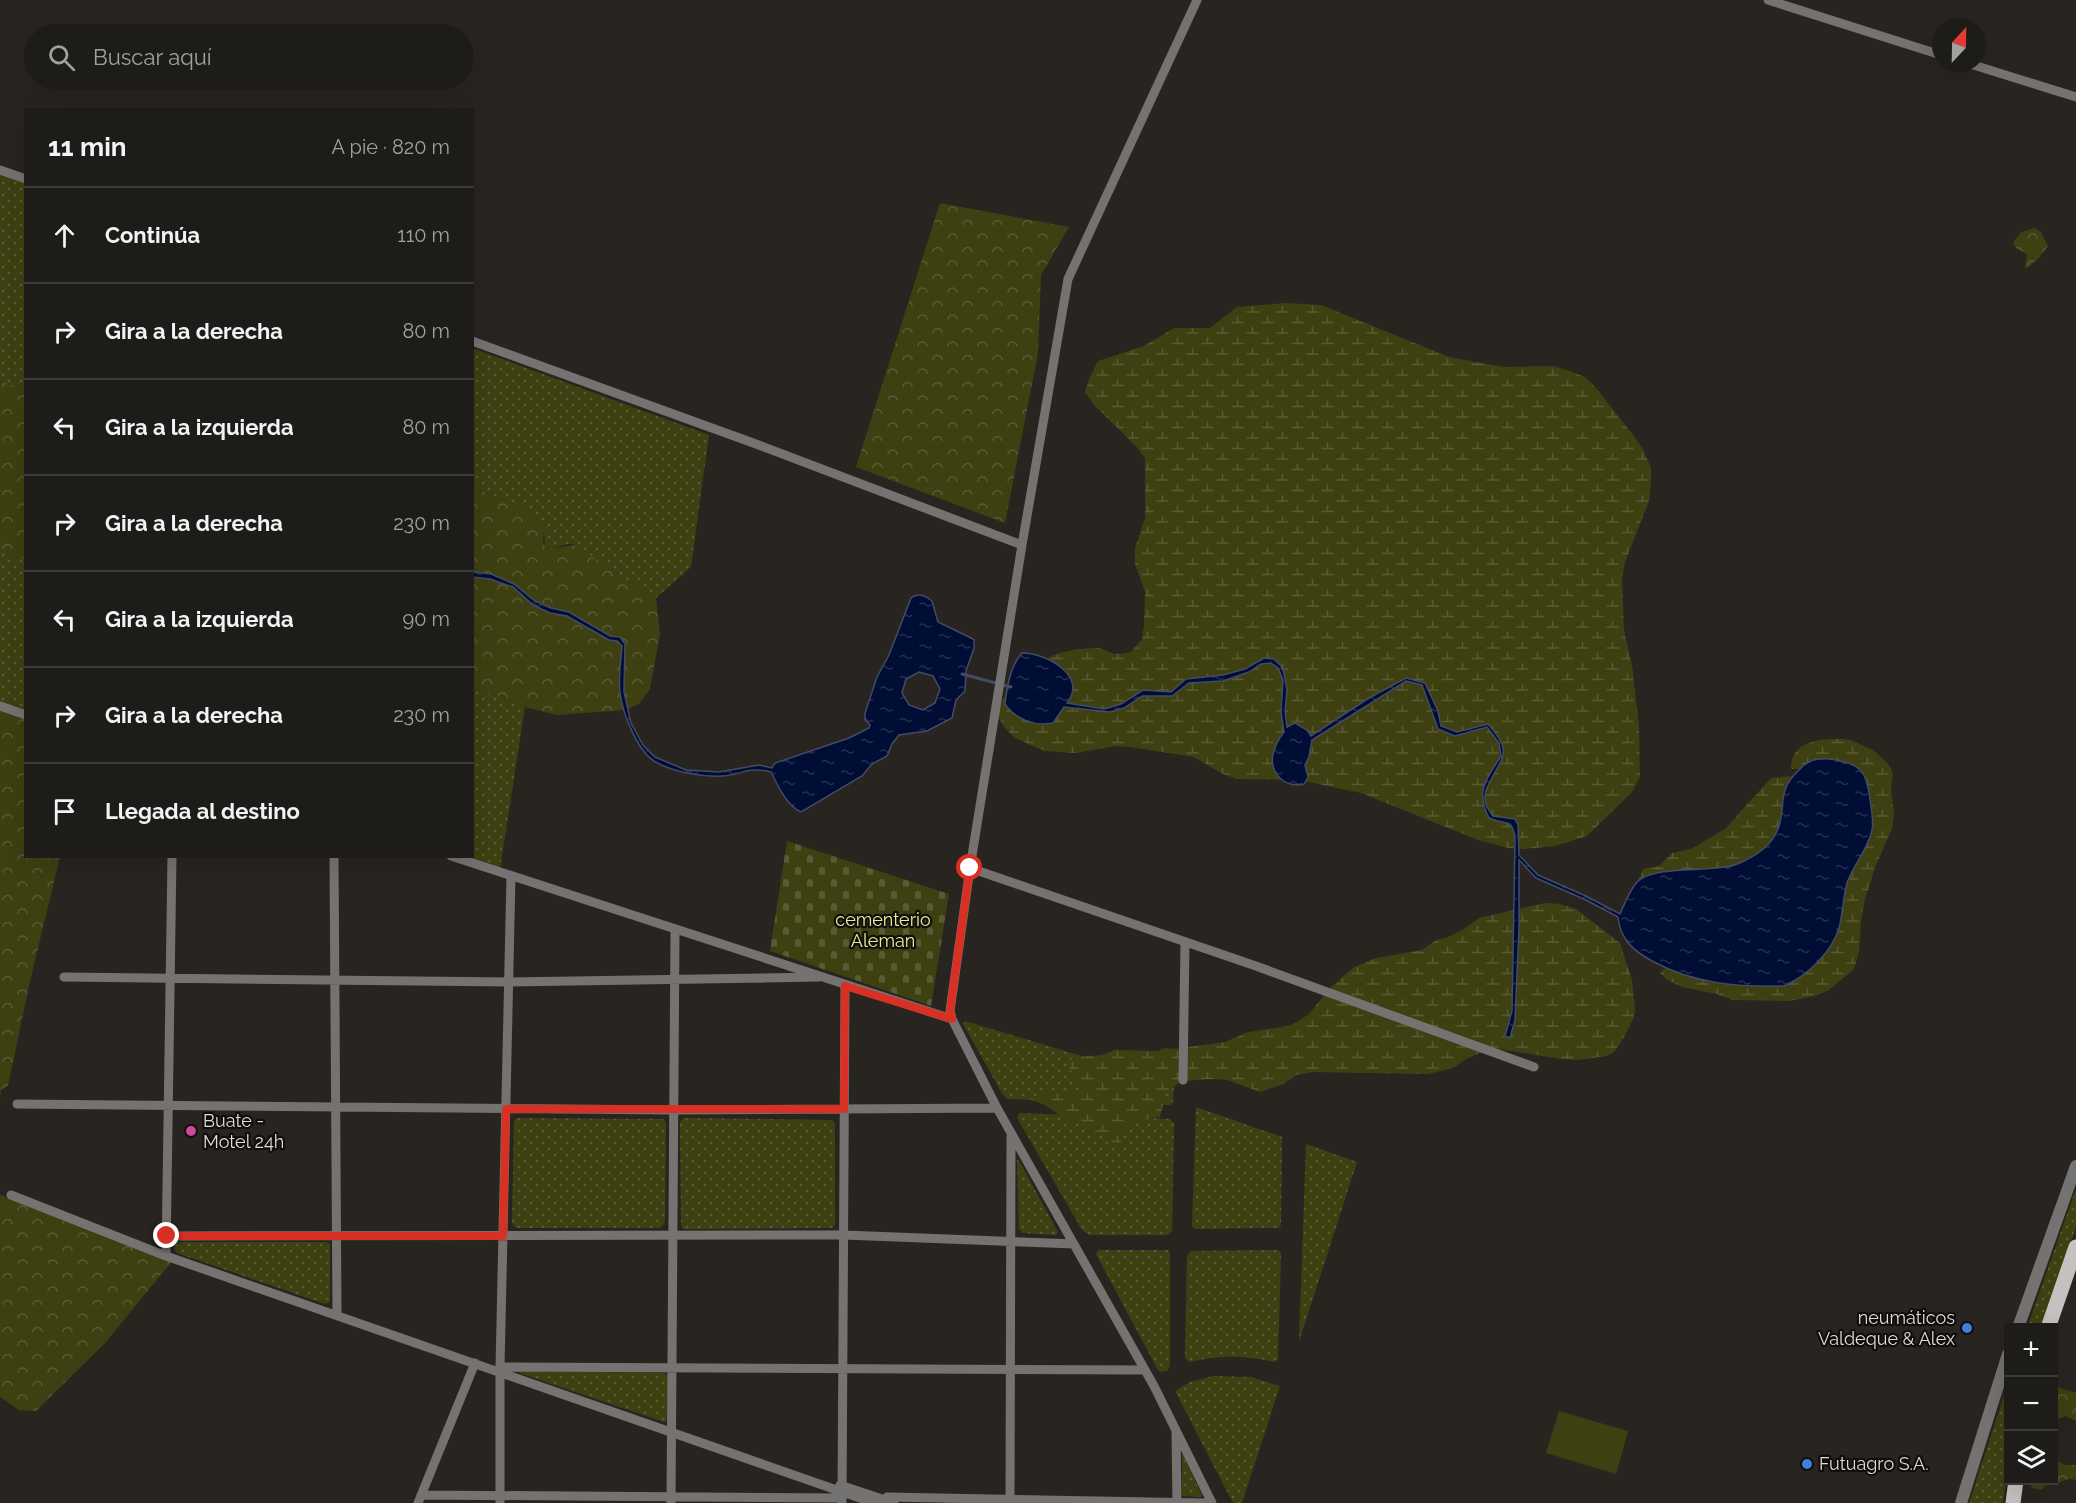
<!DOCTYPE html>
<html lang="es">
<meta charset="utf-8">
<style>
:root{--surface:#1e1c19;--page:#262522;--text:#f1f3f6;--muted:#a1a1a2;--line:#3c3a38}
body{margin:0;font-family:Raleway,sans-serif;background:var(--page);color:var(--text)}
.controls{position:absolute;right:18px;bottom:18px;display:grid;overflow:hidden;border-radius:0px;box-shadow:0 6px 24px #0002}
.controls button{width:54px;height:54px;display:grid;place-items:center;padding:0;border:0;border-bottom:2px solid var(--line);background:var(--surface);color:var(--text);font:30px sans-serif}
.compass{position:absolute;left:1932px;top:18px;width:54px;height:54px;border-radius:50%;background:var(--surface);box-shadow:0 6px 24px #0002;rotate:22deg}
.stop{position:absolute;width:18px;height:18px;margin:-14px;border:4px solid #d93025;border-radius:50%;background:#fff}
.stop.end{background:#d93025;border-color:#fff;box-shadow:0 2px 6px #0008}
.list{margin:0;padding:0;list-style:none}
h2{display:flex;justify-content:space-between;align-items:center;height:78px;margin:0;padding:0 24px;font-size:26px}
h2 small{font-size:20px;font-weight:400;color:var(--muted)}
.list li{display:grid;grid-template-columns:39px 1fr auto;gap:18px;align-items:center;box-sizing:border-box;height:96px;padding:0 24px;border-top:2px solid var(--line)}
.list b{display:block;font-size:22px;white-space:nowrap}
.list em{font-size:20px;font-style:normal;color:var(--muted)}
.icon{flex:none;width:33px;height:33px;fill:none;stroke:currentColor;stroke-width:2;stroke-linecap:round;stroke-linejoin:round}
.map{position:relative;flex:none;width:2076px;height:1503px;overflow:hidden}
.search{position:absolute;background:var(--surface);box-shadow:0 6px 24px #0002;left:24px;top:24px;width:450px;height:66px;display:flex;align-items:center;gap:15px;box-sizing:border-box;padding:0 21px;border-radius:33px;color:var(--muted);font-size:22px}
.panel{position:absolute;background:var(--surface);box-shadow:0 6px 24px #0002;left:24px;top:108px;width:450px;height:750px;border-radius:0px}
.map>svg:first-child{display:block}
.grass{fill:url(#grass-dots)}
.forest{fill:url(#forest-crowns)}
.wetland{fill:url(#wetland-marsh)}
.cemetery{fill:url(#cemetery-stones)}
.pitch{fill:#3e4012}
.water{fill:url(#water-ripples);stroke:#434b66;stroke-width:1.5;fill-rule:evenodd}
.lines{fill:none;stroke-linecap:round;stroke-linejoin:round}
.stream{stroke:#434b66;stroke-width:3}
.minor{stroke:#757372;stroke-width:9}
.tertiary{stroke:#757372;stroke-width:12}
.primary{stroke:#c6c1bf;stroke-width:15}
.route{stroke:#d93025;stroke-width:8}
.hotel-dot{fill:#d1479c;stroke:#100e0d;stroke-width:2}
.shop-dot{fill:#3f7fe0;stroke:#100e0d;stroke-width:2}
.labels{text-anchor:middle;stroke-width:4.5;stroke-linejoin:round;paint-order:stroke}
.park-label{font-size:18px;fill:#e6ec92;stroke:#100e0d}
.poi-label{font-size:18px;fill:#deddda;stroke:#100e0d;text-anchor:start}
</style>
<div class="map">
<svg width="2076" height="1503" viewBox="0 0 2076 1503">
<defs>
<pattern id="grass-dots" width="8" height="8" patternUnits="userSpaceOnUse" patternTransform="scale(1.5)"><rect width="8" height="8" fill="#3e4012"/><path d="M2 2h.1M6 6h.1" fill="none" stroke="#595b34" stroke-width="1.8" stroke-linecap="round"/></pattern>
<pattern id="forest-crowns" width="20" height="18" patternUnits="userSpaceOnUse" patternTransform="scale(1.5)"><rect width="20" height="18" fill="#3e4012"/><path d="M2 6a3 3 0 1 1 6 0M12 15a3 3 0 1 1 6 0" fill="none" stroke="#595b34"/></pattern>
<pattern id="wetland-marsh" width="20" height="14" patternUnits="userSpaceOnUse" patternTransform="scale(1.5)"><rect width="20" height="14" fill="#3e4012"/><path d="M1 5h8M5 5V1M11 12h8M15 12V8" fill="none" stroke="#595b34"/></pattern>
<pattern id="cemetery-stones" width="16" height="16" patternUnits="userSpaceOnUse" patternTransform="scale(1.5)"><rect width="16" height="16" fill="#3e4012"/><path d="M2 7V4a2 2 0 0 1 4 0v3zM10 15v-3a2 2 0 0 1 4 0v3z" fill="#595b34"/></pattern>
<pattern id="water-ripples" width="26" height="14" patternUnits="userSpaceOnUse" patternTransform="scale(1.5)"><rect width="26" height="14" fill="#000d34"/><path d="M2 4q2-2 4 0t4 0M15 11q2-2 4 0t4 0" fill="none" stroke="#253051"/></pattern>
</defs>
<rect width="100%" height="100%" fill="#282521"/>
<path class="grass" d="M0,174L25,183V389L0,381Z
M472,348L709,435L691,567L656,598L604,566L578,545L569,544L551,548L545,547L544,531L533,512L473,487Z
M0,551L25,559V712L0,703Z
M473,687L525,707L500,869L463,857L472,856Z
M965,1021L1171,1083L1174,1085L1173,1102L1170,1105L1008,1099L1003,1095L963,1024Z
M1196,1107L1282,1137L1281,1225L1278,1228L1195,1229L1192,1226Z
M1019,1113L1170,1119L1174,1123L1172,1231L1168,1235H1089L1082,1230L1017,1118Z
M516,1118L663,1119L666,1122L665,1222L660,1228H516L512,1223L514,1122Z
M683,1118L832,1120L835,1123V1225L832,1228L683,1229L681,1224L680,1123Z
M1306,1144L1357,1162L1299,1342Z
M1018,1159L1058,1232L1056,1235L1022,1233L1019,1229L1017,1160Z
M2076,1189V1227L2041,1327L2027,1328Z
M175,1242H326L330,1244V1302L325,1304L177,1253L174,1249Z
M1098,1250H1168L1170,1253V1365L1168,1370L1162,1372L1158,1370L1096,1254Z
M1279,1250L1281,1254L1278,1359L1275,1362C1241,1355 1223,1355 1189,1362L1185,1358L1187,1255L1192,1251Z
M520,1371L665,1373L668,1376L667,1420L664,1422L519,1373Z
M1213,1376L1251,1377L1280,1386L1242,1503H1233L1175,1391L1190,1382Z
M2008,1383V1466L2003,1503H1969Z
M1182,1453L1202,1495V1497L1182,1496Z"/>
<path class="forest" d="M940,203L1069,227L1041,275L1038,353L1005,523L856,467Z
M2035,228L2041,232L2048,246L2038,259L2027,268L2025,267L2027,254L2017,249L2013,243L2021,232Z
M0,381L25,389V559L0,551Z
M472,487L533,512L544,531L543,541L545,547L551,548L578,545L604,566L656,598L660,634L650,689L639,704L625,710L557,715L525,707L473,687Z
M0,709L25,718L26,856L60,857L30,981L8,1086L1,1090L0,1099Z
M0,1195L172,1261L106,1342L36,1411L19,1410L0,1397Z
M2054,1386L2076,1393V1421L2066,1416L2058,1419L2054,1431Z
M2054,1437H2056L2058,1461L2065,1465H2076V1480C2068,1477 2062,1481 2056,1485L2047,1483L2042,1490L2032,1488L2029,1481L2054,1480Z"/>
<path class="wetland" d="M1286,303L1321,305L1449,357L1503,367L1553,366L1570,371L1585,377L1597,389L1633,435L1643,449L1651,468V483L1649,501L1625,562L1622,578L1624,631L1632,665L1639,726L1640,777L1632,792L1587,836L1555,846L1524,849L1509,848L1478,840L1361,793L1299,780L1236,779L1221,773L1194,757L1131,747L1117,746L1075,753L1044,751L1015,738L1005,728L997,715C1007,678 1043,653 1080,649C1086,649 1094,647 1099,648C1104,649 1108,652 1112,653C1118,655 1125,653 1131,652L1142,639L1144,624L1145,592L1135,564V548L1145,518V458L1136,446L1094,405L1085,392L1090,377L1098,361L1144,346L1174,328H1210L1237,307Z
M1844,739L1851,740L1873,750L1889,765L1893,773L1891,789L1894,813L1892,828L1875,868L1865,899L1861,921L1859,952L1854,969L1829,990L1815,996L1789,1001L1733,1000L1717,994L1682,987L1666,979L1660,973L1665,968C1703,984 1743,987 1784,986L1792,982L1811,968L1833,943L1847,883L1872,831V813L1867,780L1822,759L1806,764L1799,769H1791C1791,739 1822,739 1844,739Z
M1793,776C1777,795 1786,818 1774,837C1744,884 1681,861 1638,881L1643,869L1659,866L1672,853L1691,849L1725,829L1771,778Z
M1545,903L1560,904L1576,909L1620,943L1632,980L1635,1010L1634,1017L1623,1039L1614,1052L1606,1056L1578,1060L1561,1059L1492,1048L1466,1059L1453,1068L1428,1074L1313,1072L1297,1075L1283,1084L1260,1092L1227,1080L1211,1079L1185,1081L1177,1084L1166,1094L1160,1117L1142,1120L1126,1125L1122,1132L1120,1148L1099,1133L1065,1119L1045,1105L1029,1099C1041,1091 1062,1095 1077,1091L1081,1084L1070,1069V1060L1077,1057L1102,1055L1115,1050L1157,1051L1165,1048L1174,1049L1225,1042L1248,1032L1289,1026L1308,1015L1330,988L1354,967L1376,958L1422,950L1436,940L1446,938L1464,929L1479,918Z"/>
<path class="cemetery" d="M787,841L949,894L931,1006L770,951Z"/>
<path class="pitch" d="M1559,1411L1628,1431L1616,1474L1546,1453Z"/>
<path class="water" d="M473,572L491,574L514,584L535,601L551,608L569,612L610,636L620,637L625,644L624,692L631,723L643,745L655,757L686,770L719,772L759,765L772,768L775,763L849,738L869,728L870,725L865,720V713L877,677L889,655L911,598C918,592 926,596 932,601L938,622L971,638L974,640V648L966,671L965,691L956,700L952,718L927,731L899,735L892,744L887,756L872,764L862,776L801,812C787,806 778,786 771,772C747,766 743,775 722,776C701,777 672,772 654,761C637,750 622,712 620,692C618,677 621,661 622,646L617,641L609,640L567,616L550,613L533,605L513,587L490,579L473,577ZM919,672L933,676L940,689L935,703L923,710L909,705L902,693L906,679Z
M1022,653C1047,653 1088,676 1067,703L1104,709L1121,704L1143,690L1171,692L1186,679L1223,675L1245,669L1264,658L1274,659L1281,666L1284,673L1287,690L1285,711L1287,727L1295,723L1307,730L1311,736L1369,698L1406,678L1425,683L1438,711L1441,726L1457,732L1488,724C1514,753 1502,756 1488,786C1485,791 1484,798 1486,804C1487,808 1491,813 1493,816L1515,819L1518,825L1519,855L1538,875L1586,896L1620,914C1624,905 1630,890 1637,882C1655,863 1717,875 1742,862C1757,855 1772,845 1778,829C1787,805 1776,792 1798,771C1804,764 1812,759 1821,759C1828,758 1837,760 1844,762C1865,766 1867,780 1870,799C1871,809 1874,820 1872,830C1868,850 1853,865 1847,883C1843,898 1843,913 1839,928C1832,952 1807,976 1784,986C1738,987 1695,984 1654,962C1635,952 1620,940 1618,917L1586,900L1536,878L1519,860V928L1515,1020L1510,1038L1505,1036L1512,1011L1515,839C1513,817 1506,826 1489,818C1475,791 1486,779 1501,756L1499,743L1487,727L1455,736L1438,729L1422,685L1406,681L1312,740L1309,757L1305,765L1308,777L1304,784C1295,786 1288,785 1281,779C1266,766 1273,746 1284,732L1281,712L1283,680L1278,668L1271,663L1261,664L1249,672L1223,681L1189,683L1172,696H1142L1124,708L1110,712L1064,707L1053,723C1035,727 1015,719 1005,704C1007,687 1010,666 1022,653Z"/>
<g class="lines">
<path class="stream" d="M962,674L1011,687"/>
<path class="minor" d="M1197,0L1068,279L1022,545L970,868L950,1011L952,1019L997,1108L1154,1386L1212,1503
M1768,0L1941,55
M1967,63L2076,97
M0,170L26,179
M472,341L756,444L1022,545
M0,706L26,715
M334,856L337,1314
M451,856L952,1019
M970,868L1253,965L1534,1067
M64,977L509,982L819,977
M1183,1080L1185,942
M17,1104L674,1110L997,1108
M11,1195L166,1256L874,1503
M167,1236L844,1235L1074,1244
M166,1256L172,856
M500,1367L1145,1370
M1176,1432L1177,1503
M840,1485L894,1503
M421,1495L842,1498
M887,1497L1205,1503
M418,1503L475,1363
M500,1503V1367L511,876
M671,1503L675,931
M842,1503L845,986
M1010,1503L1011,1137"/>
<path class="tertiary" d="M2018,1328L2076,1166
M1961,1503L2008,1354"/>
<path class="primary" d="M2048,1328L2076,1247
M2013,1503L2016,1480"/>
</g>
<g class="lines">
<path class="route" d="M167,1236H503L506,1109H844L845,986L952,1019L950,1011L970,868"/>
</g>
<circle class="hotel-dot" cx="191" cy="1131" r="6"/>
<g class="shop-dot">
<circle cx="1967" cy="1328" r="6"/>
<circle cx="1807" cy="1464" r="6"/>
</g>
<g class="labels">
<g class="park-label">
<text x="883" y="926">cementerio<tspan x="883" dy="21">Aleman</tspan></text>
</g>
<g class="poi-label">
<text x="203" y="1127">Buate -<tspan x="203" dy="21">Motel 24h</tspan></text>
<text x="1955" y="1324" text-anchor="end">neumáticos<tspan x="1955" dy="21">Valdeque &amp; Alex</tspan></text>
<text x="1819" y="1470">Futuagro S.A.</text>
</g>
</g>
</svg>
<div class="controls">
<button>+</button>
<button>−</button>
<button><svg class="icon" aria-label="layers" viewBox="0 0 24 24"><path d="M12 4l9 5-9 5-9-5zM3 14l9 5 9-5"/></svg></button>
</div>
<svg class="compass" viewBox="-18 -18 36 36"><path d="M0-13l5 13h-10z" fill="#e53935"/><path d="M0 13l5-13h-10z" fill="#a1a1a2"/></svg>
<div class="stop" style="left:970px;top:868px"></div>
<div class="stop end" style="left:167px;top:1236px"></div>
<div class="search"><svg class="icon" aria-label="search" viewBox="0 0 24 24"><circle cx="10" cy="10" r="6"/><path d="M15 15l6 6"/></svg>Buscar aquí</div>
<section class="panel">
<h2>11 min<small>A pie · 820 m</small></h2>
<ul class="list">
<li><svg class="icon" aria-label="ahead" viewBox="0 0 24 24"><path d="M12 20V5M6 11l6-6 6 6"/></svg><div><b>Continúa</b></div><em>110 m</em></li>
<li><svg class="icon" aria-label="right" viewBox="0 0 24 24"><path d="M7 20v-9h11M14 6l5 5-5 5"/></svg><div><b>Gira a la derecha</b></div><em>80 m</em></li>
<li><svg class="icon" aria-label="left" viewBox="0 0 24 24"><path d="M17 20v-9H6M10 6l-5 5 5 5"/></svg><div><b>Gira a la izquierda</b></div><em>80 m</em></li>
<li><svg class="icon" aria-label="right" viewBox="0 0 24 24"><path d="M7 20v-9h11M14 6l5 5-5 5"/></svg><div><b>Gira a la derecha</b></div><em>230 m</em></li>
<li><svg class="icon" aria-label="left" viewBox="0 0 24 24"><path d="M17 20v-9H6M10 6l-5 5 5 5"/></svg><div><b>Gira a la izquierda</b></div><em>90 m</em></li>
<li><svg class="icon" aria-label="right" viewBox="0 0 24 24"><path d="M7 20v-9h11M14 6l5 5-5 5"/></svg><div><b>Gira a la derecha</b></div><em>230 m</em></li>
<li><svg class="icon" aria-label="arrive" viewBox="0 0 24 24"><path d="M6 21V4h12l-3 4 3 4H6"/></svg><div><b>Llegada al destino</b></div></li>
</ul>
</section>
</div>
